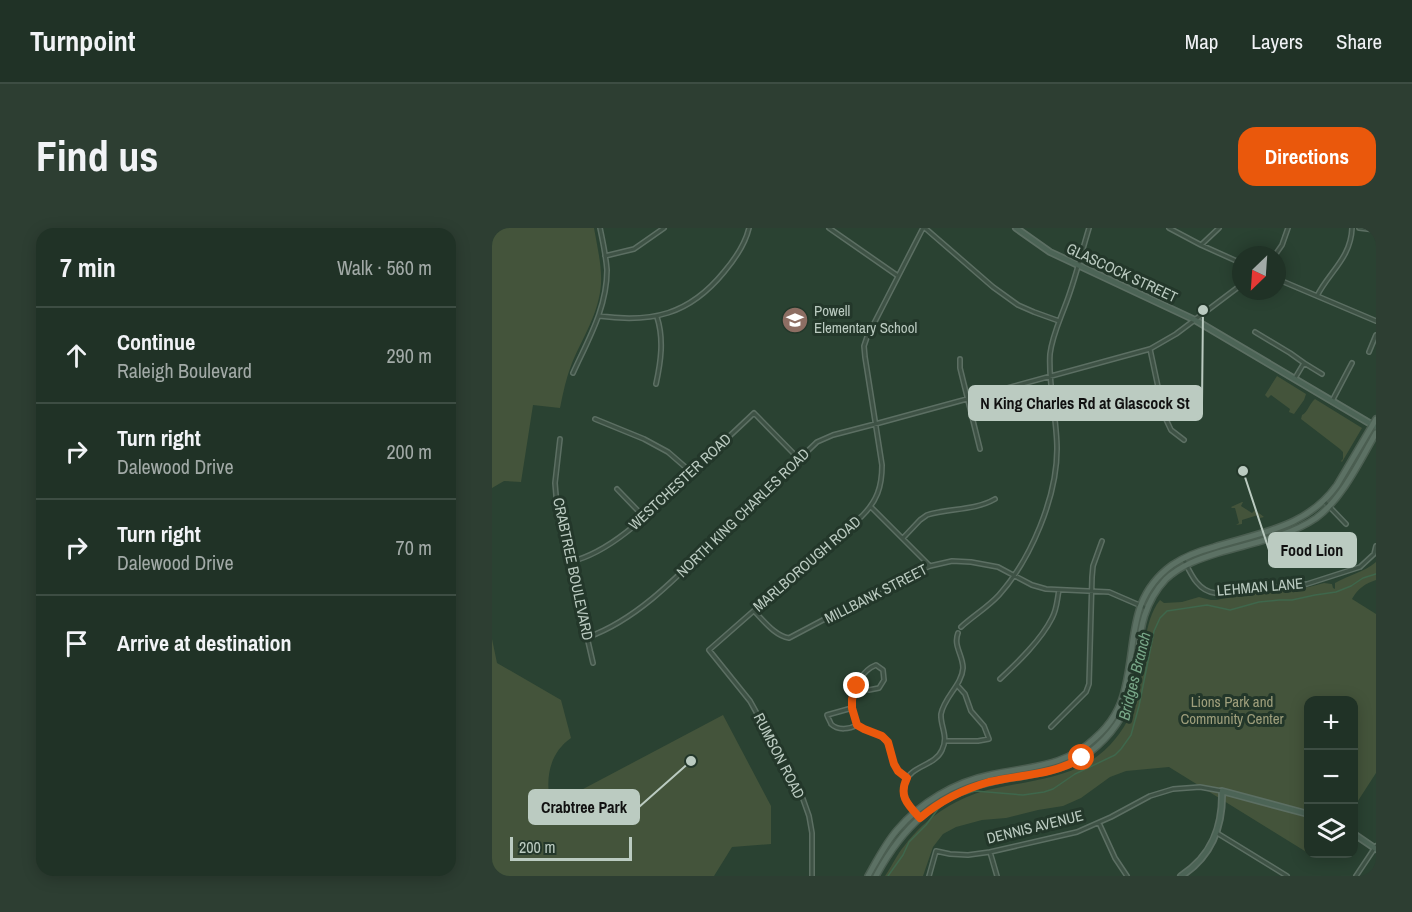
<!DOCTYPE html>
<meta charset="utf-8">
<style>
:root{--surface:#203226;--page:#2d3e32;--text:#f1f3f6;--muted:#a2aaa7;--line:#3d4d43;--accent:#ea580c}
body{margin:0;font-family:"Archivo Narrow",sans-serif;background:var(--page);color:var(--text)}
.controls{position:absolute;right:18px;bottom:18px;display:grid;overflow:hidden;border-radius:12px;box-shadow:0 3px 15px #0003}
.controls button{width:54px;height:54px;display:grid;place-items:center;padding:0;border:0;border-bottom:2px solid var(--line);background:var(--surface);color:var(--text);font:30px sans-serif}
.compass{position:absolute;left:740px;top:18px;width:54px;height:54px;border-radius:50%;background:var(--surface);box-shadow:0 3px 15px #0003;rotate:205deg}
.scale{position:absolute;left:18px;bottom:15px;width:122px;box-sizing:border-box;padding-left:6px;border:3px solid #bbcbc1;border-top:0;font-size:16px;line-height:21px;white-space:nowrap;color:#bbcbc1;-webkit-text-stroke:4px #23372a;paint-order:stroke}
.stop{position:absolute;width:18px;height:18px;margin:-14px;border:4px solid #ea580c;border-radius:50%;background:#fff}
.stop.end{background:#ea580c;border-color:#fff;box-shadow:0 2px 6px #0008}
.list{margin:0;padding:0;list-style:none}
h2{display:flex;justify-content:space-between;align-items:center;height:78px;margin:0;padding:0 24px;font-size:26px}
h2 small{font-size:20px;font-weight:400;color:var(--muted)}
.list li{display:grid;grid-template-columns:39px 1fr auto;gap:18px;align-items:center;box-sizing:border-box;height:96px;padding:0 24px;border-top:2px solid var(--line)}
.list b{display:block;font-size:22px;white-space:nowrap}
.list p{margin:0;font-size:20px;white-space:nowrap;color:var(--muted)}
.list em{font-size:20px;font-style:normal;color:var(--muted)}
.icon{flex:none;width:33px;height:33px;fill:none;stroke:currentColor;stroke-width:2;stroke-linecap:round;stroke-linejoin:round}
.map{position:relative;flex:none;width:884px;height:648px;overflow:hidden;border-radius:18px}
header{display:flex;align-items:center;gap:36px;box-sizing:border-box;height:84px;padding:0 30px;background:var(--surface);border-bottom:2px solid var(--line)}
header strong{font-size:28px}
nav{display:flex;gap:33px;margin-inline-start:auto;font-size:21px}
.intro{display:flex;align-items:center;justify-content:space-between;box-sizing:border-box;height:144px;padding:0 36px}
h1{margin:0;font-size:42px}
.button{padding:15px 27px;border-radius:18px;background:var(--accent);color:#fff;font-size:21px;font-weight:700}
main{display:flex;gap:36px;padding:0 36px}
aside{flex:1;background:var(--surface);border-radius:18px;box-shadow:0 3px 15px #0003}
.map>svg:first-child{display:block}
.green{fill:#44543b}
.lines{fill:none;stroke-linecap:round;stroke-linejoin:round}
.stream{stroke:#3f674c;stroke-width:1.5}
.street-casing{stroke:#5c6f63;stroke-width:6}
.secondary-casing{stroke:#5c6f63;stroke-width:8}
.primary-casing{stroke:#4b5e51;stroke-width:8}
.street{stroke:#3e5245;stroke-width:3}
.secondary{stroke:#4c6456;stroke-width:4.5}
.primary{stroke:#5c7164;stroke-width:5}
.route{stroke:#ea580c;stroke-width:8}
.labels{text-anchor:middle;stroke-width:6;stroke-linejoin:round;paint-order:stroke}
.street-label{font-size:15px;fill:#bbcbc1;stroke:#23372a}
.poi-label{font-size:15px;fill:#bbcbc1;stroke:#23372a;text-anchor:start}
.park-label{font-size:15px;fill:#9f9f7c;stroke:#23372a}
.water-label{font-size:16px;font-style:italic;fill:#78a788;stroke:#23372a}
.leader{fill:none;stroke:#bbcbc1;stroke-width:2}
.callout-dot{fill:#bbcbc1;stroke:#23372a;stroke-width:2}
.callout{fill:#bbcbc1;stroke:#bbcbc1;stroke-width:2}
.callout-label{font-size:16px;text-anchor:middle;font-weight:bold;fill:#111}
</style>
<header>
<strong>Turnpoint</strong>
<nav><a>Map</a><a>Layers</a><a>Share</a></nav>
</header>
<div class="intro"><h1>Find us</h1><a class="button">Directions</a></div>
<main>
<aside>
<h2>7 min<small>Walk · 560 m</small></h2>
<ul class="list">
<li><svg class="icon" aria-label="ahead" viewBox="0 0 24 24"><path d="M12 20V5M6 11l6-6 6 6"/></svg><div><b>Continue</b><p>Raleigh Boulevard</p></div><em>290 m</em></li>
<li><svg class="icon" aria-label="right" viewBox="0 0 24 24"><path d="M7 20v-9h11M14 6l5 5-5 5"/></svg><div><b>Turn right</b><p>Dalewood Drive</p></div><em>200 m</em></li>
<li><svg class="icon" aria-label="right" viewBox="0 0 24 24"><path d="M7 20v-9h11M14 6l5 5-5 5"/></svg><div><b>Turn right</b><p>Dalewood Drive</p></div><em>70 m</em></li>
<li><svg class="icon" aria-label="arrive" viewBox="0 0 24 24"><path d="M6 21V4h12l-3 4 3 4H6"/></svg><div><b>Arrive at destination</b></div></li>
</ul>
</aside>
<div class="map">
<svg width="884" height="648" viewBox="0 0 884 648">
<rect width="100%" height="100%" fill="#2a4232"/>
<path class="green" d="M0,0H102C105,18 110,37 109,56C107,85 91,109 80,135C74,150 71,165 68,180L41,177L29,254L12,253L0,260Z
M785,148L814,166L812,172L802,186L797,184L798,181L779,167L776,170L773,167Z
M823,171L870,200L850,234L849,233L851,231V224L848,221L809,191L810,187C816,184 817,176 823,171Z
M750,274H751L749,278L760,285L763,282L772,289L768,290L766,287L750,292V296L744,297L747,295L743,280H740L739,279Z
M884,334V352C873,356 866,360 860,371L884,386V545L862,579V472H816V625L677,539L634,543L618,549L589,570L571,578L546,582L514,590L490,592L464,599L451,606L441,619L431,648H393C400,638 405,626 413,617C433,590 466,568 500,561C543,551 585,551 618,517C631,503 642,484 646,465C652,438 650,394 668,372L672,375L690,374L707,369L719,372H725L744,367L817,359L832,355L840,356L841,360L843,361V355C857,347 872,344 884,334Z
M0,411L5,435L69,472L79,510C56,526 53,553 59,578L231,487L279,578V616L240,619L222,648H0Z"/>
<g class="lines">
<path class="stream" d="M461,570L483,563L531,567L552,564L561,561L583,546L623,527L629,521L639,507L647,478L662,403L668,390L675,383L715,377L738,382L767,374L787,372H800L823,367L844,364L859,358L871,350L884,346
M396,648L411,627L417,614L434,597L446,581L455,574"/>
<defs>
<path id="street" d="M337,0L406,48
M433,0L501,59L526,77L542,84L567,93
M677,0L709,17L749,35
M867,0L884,2
M709,17L727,0
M783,27L790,17L796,0
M113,28L142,21L172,0
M785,51L884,93
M825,68C837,44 859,30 860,0
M107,88C160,95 197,87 232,44C243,31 253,17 257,0
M763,104L798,125L812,135L803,150
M658,121L672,187L679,202L692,212
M877,124L884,107
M468,131V140L488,221
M812,135L830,146
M81,145C96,112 115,80 115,42C114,28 111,14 108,0
M164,156C169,133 172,111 165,89
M840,173L860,135
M103,191L152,211L176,224L199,244
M68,211L63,255L65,279L101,435
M125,261L152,289
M832,273L854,296
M379,279L438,338
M411,310L428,292L435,287C457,280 482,283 503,271
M691,330C698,344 705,363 723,365L815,356L868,339L882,326L884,318
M78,334C123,323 162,280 195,248C217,227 240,206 262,185L307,231
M262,383C272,393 283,408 297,410L416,347L438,338L460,333L479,334L506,339L540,357L554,361L617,364L654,380
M469,399C481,388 496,379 507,367C539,331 565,269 565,221C565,190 556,157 558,126C560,109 567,94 573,78C583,53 589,26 597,0
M96,409C147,391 190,344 228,306C260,275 293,245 325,214L341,207L387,195L658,121L684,106L749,57
M508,451C526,434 549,412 560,390C565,381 565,372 567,362
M365,458L377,462L387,460L392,452L391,442L384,437C371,442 362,458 360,472C359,481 363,489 365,497C373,502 390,506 394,513C399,520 399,529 402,536C405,542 410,546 415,550
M360,480L335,487C335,488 339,495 339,496C346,503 358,501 365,497
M559,499L594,464L597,456L600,349L601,338L610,313
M453,513H486L497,511L492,498L479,483L473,466L465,457
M428,590C419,579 407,568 413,554C420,537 443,538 450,522C457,508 448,498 449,486C452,469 470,457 471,440C471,427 461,418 466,405
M607,595L623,630L635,648
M725,605L795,648
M498,624L505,648
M320,648V605L317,588L311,571L298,545L258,473L217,422L370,288C385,273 390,259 390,237L373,129L372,118L375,109L431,0
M437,648L444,623L458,626L476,627L498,624L585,604L619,589L658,568L681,561L708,559L730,563
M864,648L884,618"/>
<path id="secondary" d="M524,0L558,24L703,92L884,199
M862,606L884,621
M689,648C720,628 731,599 730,563L816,586"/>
<path id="primary" d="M376,648C385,632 393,616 405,602C428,575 463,554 498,547C537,538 572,540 603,510C618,497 629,479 633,460C645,413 635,370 680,337C693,328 707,323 722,319C769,304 814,300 845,257L884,191
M384,648C410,600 444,566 499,554C534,546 568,547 598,524C618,509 635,486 640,461C649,421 643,384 674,351C689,337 707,331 726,325C759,315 796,309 824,290C850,271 868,233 884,205"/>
</defs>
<use href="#street" class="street-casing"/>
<use href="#secondary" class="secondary-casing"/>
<use href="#primary" class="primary-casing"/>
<use href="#street" class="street"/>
<use href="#secondary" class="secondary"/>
<use href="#primary" class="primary"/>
</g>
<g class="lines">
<path class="route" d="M365,458L360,471V480L365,497L372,501L390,508L396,514L402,536L406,543L415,550C406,568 416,577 428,590C448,573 472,561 497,554C531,546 558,548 590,530"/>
</g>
<defs>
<symbol id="school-disc" viewBox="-11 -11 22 22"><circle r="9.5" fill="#8d6e63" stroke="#23372a"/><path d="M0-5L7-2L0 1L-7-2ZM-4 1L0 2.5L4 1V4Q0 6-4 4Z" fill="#fff"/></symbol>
</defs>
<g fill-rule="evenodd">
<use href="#school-disc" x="288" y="77" width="30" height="30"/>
</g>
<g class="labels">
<g class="street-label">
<text transform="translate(630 45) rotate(25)" y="5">GLASCOCK STREET</text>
<text transform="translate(188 254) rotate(-43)" y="5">WESTCHESTER ROAD</text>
<text transform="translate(251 285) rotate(-44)" y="5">NORTH KING CHARLES ROAD</text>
<text transform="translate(315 336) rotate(-41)" y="5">MARLBOROUGH ROAD</text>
<text transform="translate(81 341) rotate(78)" y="5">CRABTREE BOULEVARD</text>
<text transform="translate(768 359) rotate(-5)" y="5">LEHMAN LANE</text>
<text transform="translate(384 366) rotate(-27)" y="5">MILLBANK STREET</text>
<text transform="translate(287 528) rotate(63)" y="5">RUMSON ROAD</text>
<text transform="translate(543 599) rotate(-14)" y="5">DENNIS AVENUE</text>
</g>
<g class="poi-label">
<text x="322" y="88">Powell<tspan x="322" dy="17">Elementary School</tspan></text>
</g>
<g class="park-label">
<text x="740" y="479">Lions Park and<tspan x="740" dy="17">Community Center</tspan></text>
</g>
<g class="water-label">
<text transform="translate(642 448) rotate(-76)" y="6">Bridges Branch</text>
</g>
</g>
<path class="leader" d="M711 82L710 175M751 243L777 322M199 533L147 579"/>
<g class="callout-dot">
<circle cx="711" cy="82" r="6"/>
<circle cx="751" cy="243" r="6"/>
<circle cx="199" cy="533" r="6"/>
</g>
<g class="callout">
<rect x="477" y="158" width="233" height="34" rx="6"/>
<rect x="777" y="305" width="87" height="34" rx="6"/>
<rect x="37" y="562" width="110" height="34" rx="6"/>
</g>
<g class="callout-label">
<text x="593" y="181">N King Charles Rd at Glascock St</text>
<text x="820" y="328">Food Lion</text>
<text x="92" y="585">Crabtree Park</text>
</g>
</svg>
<div class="controls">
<button>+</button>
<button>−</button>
<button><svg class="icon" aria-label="layers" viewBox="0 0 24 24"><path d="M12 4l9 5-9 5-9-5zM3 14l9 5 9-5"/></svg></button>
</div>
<svg class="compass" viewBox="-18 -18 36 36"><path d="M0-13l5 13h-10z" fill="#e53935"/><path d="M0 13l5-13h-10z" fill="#a2aaa7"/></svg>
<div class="scale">200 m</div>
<div class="stop" style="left:590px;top:530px"></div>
<div class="stop end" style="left:365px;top:458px"></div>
</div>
</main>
